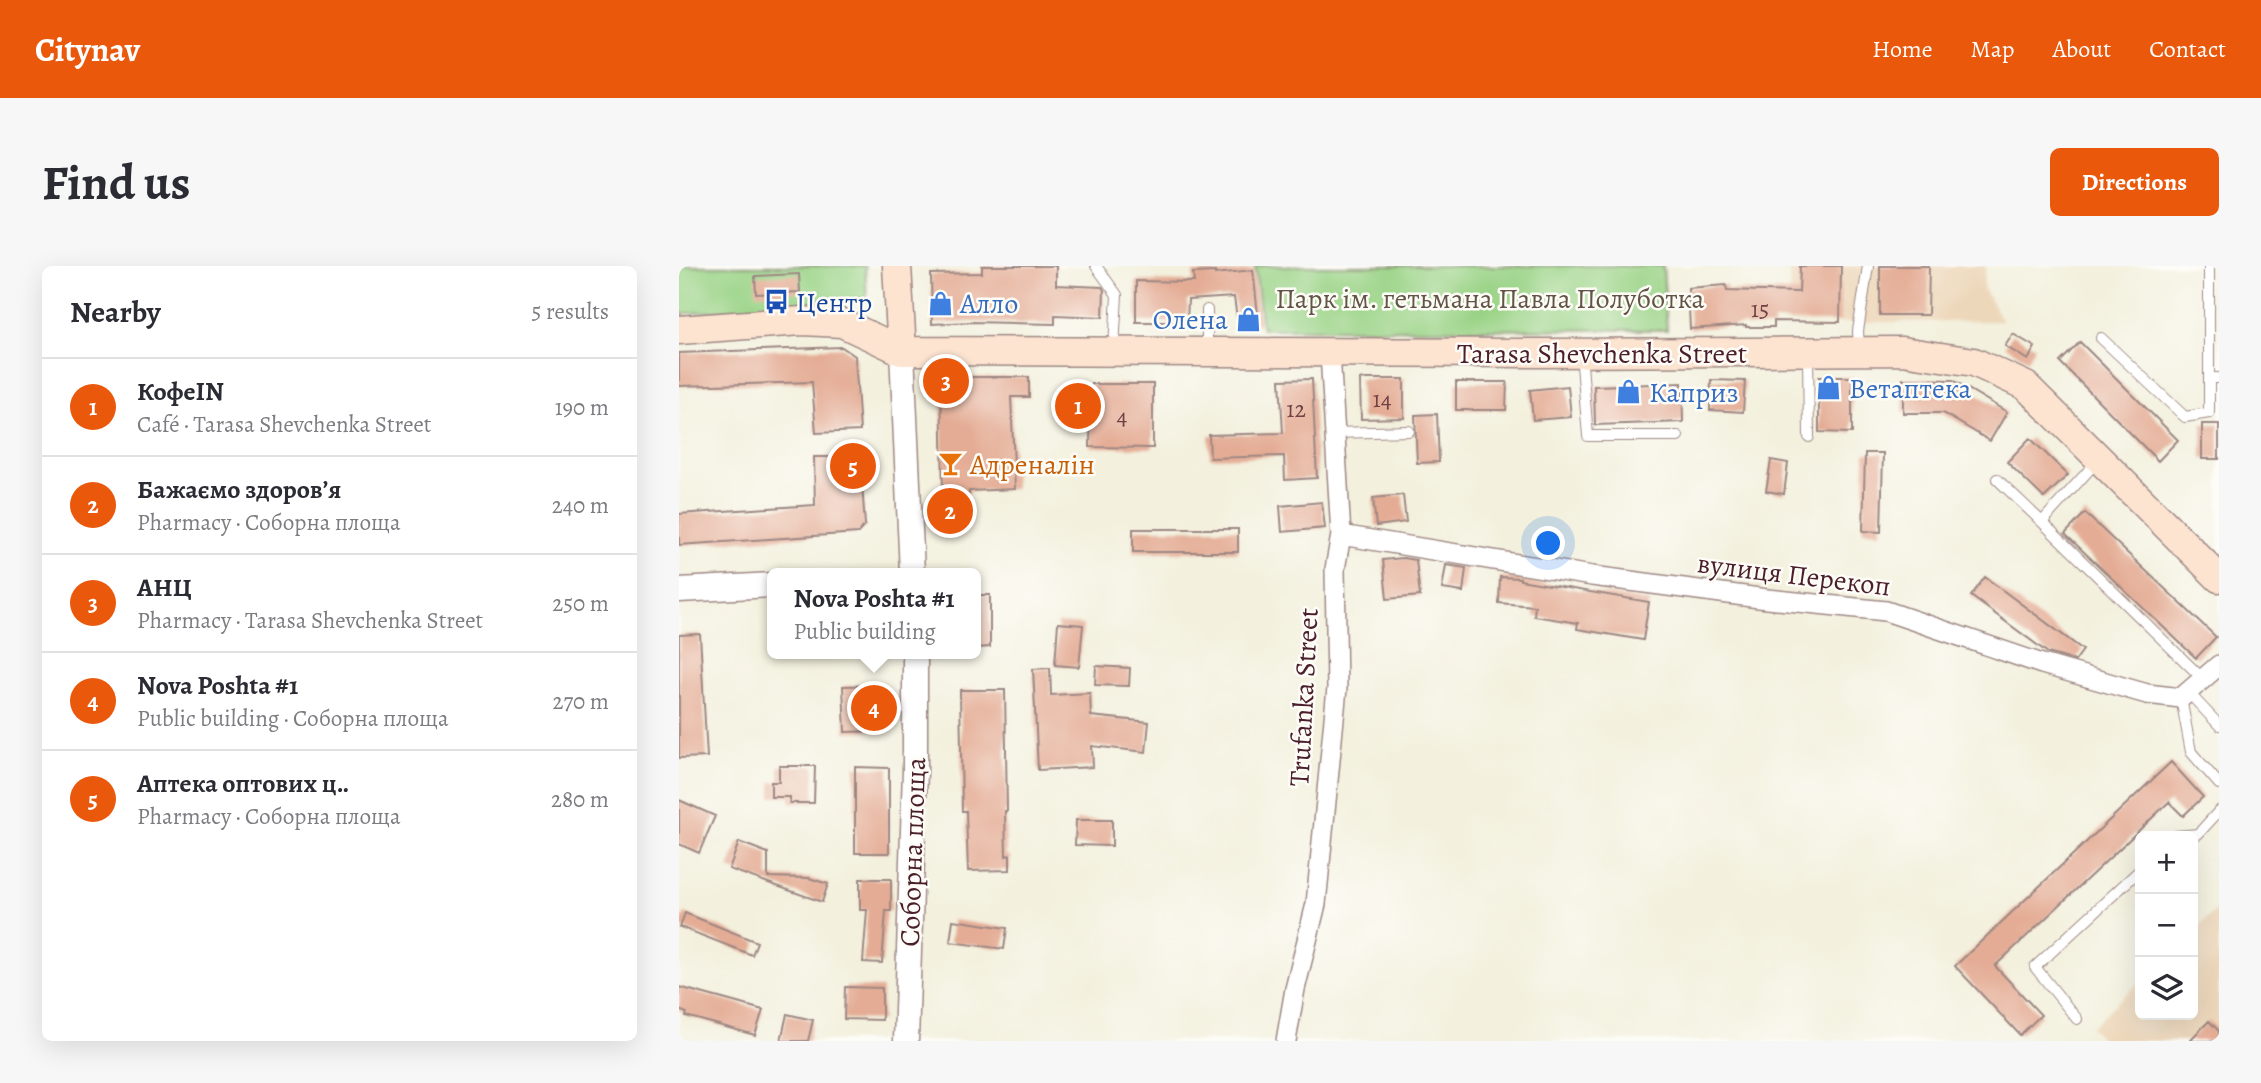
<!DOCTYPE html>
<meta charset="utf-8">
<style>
:root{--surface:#fff;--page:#f7f7f7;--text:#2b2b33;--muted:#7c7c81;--line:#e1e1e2;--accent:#ea580c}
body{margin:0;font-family:Alegreya,serif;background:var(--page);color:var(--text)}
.controls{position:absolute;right:21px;bottom:21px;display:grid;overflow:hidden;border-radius:10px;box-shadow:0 7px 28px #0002}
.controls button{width:63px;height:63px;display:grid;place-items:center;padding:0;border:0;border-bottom:2px solid var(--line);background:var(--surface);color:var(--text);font:35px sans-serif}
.you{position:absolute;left:870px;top:278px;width:24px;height:24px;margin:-18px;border:5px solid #fff;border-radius:50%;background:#1a73e8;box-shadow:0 0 0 10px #1a73e833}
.badge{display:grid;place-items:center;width:46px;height:46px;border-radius:50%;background:var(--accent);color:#fff;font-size:23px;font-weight:700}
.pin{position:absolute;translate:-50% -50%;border:4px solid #fff;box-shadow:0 2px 7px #0006}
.popup{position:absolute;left:88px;top:302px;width:214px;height:91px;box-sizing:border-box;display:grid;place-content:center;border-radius:10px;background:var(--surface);filter:drop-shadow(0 2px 5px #0005);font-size:23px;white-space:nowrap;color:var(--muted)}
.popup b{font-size:26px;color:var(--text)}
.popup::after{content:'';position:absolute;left:50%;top:100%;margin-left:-14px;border:14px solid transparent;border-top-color:var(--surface)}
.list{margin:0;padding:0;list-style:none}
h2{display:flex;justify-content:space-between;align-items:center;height:91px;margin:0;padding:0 28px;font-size:30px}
h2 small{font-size:23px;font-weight:400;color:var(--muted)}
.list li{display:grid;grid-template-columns:46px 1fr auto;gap:21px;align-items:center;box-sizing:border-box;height:98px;padding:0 28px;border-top:2px solid var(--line)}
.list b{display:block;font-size:26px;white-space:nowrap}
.list p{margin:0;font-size:23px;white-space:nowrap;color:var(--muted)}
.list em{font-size:23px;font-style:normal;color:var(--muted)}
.icon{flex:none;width:38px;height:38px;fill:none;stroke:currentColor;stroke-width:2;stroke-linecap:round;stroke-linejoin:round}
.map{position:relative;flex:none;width:1540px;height:775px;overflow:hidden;border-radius:10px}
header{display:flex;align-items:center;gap:42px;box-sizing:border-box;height:98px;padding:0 35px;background:var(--accent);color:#fff}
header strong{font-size:33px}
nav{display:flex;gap:38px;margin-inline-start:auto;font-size:24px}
.intro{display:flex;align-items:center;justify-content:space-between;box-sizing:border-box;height:168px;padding:0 42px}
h1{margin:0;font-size:49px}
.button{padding:18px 32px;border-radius:10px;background:var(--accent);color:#fff;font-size:24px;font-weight:700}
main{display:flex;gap:42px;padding:0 42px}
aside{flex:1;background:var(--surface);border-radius:10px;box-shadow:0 7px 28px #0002}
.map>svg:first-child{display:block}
.built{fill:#edd7ba}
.green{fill:#9ad386;stroke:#727958;stroke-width:2}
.building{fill:#e4ac94}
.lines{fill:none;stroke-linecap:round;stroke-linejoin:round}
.service-casing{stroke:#9e8884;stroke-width:12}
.minor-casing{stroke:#9e8884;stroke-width:22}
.tertiary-casing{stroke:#9e8884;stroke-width:27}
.secondary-casing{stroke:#9e8884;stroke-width:31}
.service{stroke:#fff;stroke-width:10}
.minor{stroke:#fff;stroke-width:19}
.tertiary{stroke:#fff;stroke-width:24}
.secondary{stroke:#fde4d1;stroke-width:28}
.labels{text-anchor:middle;stroke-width:5;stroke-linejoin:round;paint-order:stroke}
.number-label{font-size:24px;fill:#704245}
.park-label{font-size:28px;fill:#625546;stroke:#fdfcf7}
.transit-label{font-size:28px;fill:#164399;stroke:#fdfcf7;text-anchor:start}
.shop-label{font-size:28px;fill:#366cbe;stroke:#fdfcf7;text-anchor:start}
.street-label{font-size:28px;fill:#4a1f2b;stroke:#fdfcf7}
.food-label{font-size:28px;fill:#c56008;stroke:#fdfcf7;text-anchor:start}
</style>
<header>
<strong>Citynav</strong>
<nav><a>Home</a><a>Map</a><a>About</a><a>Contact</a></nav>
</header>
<div class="intro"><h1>Find us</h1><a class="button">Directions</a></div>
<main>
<aside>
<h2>Nearby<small>5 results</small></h2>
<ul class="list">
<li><span class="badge">1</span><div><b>КофеIN</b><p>Café · Tarasa Shevchenka Street</p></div><em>190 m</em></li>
<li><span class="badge">2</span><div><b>Бажаємо здоровʼя</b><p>Pharmacy · Соборна площа</p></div><em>240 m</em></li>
<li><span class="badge">3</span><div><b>АНЦ</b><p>Pharmacy · Tarasa Shevchenka Street</p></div><em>250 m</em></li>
<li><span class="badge">4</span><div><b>Nova Poshta #1</b><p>Public building · Соборна площа</p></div><em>270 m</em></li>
<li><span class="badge">5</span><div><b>Аптека оптових ц‥</b><p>Pharmacy · Соборна площа</p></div><em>280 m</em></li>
</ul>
</aside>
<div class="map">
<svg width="1540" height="775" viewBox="0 0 1540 775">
<rect width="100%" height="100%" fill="#fdfcf7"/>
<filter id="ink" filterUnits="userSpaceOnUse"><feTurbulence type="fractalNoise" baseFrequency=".0143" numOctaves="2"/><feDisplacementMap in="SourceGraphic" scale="14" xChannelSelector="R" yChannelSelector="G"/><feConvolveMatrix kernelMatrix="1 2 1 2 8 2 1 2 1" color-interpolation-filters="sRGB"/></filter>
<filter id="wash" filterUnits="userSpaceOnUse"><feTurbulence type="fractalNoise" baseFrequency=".00686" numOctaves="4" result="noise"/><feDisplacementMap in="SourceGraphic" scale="28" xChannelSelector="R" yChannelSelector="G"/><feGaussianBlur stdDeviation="1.57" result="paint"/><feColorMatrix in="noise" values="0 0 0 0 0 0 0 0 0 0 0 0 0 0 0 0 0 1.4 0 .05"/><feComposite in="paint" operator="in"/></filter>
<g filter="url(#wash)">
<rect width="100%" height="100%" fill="#f3f0dd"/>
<path class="built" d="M1111,0H1307L1304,21L1323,55L1109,57Z
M1540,641V775H1425L1412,761L1461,715V749H1514V666Z"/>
<path class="green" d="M0,0H186L188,32L0,48Z
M576,0H984L988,64L583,63Z"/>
<g id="blocks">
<path class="building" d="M303,0H377V19L423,21L425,24L424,51L376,49V58L291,56L253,58L252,8L303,7Z
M1121,0H1162L1161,56L1095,55V61H1067V59L1011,63L1009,22L1047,19L1048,24L1120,26Z
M1201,0H1250L1249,49H1201Z
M574,4L580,58L559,60L555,31L509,34L508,56H457V15L515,16L514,7L536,6V8Z
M120,8L121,26L77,28L76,10Z
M1334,68L1356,81L1349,94L1326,80Z
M1401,76L1499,174L1479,195L1381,96Z
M163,81L176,90L181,165L137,167L133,116L0,120V87Z
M262,111H350V131H332L336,223L290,225V228L264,229Z
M1140,111H1173V167L1140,166Z
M633,113L638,212L606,214L605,190L531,192L530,169L604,167L601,114Z
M681,113H725V152L682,153Z
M1224,113L1274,114L1328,146L1311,175L1264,147H1224Z
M1032,114L1066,115L1064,146L1031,144Z
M777,116H828L827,144H777Z
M1003,117L1004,156L916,159L915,120Z
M412,118H474V182L411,181Z
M889,120L892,151L854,154L851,124Z
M758,148L760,196L738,197L736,149Z
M1523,158H1540V193H1523Z
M1351,172L1389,209L1365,232L1328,196Z
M1186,187H1204L1202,266L1184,265Z
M135,191H181L186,259L179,267L0,279V248L136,239Z
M1092,194L1109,197L1105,228L1087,225Z
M724,229L727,256L697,260L694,232Z
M643,236L646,262L603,266L601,240Z
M1406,247L1537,371L1517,392L1386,268Z
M454,263H559V286H454Z
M724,292L737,294L741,330L708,333L704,294Z
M767,299L787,302L784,326L763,323Z
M821,311L841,312V314L970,336L964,374L898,363L899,357L855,350L856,340L820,337Z
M1306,311L1404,384L1396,395L1369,387L1292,330Z
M297,329H311V381L297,382Z
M379,357L404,359L400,401L376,399Z
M21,368L28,491L0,492V369Z
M417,400L451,402L450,420L416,419Z
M371,402L372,429L411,427L412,450L470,456L467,486L413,480L414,501L359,504L354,403Z
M199,419L201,465L166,466L164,420Z
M281,424H326L328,545H326L327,590L331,589V604L289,605L287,545H283Z
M1492,496L1524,531L1504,550L1490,536L1316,700L1362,749L1341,769L1276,700Z
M100,500H136L135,537H111V531H92V516H100Z
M176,501L210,502V587H176Z
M0,534L36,550L20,587L0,578Z
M397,554H433V580L396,579Z
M60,576L89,587V611L130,612L149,618L143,636L50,603Z
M181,613H212V645H207L203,697L184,696L188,644H181Z
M6,647L78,676L73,689L1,661Z
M274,654L328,662L325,683L271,676Z
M0,721L84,744L76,769L7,750L8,747L0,744Z
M166,721L203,722V754L165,753Z
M108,748L134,754L129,775H102Z
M1530,755L1540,765V775H1510Z"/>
</g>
</g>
<g filter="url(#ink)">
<use href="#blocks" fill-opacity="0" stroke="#9e8884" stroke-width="2"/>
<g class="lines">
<defs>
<path id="service" d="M417,0L438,29L435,82
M1530,0V112
M528,44V82
M1422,72L1506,151L1530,147V112H1540
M1180,82L1179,65L1189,0
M902,87L909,170H999
M1129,87L1130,171
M656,167L730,165
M1318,213L1363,256L1420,193
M1363,256L1524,413
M1509,426L1540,459
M1502,432L1512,486L1540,518
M1497,570L1519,568L1540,545
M1398,753L1356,701L1461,604"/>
<path id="minor" d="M662,269L913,310L1088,333L1207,345L1363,398L1468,428L1502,432L1540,399
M607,775L616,723L637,638L658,422L656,303L662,269L651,87"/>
<path id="tertiary" d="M223,85L233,307
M0,324L94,319
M227,775L236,504V388"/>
<path id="secondary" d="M218,0L223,85
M0,64L123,55L163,57L223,85L867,87L1223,85L1295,96L1347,120L1540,312"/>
</defs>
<use href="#service" class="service-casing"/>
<use href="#minor" class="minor-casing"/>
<use href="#tertiary" class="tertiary-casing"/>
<use href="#secondary" class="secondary-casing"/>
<use href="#service" class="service"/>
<use href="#minor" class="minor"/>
<use href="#tertiary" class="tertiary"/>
<use href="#secondary" class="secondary"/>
</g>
</g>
<defs>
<symbol id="bus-bare" viewBox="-9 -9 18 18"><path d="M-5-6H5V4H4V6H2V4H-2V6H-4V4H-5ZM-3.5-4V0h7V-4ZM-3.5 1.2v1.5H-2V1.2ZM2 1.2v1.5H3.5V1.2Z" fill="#1a4fb4" stroke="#fdfcf7" stroke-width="2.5" paint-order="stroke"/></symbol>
<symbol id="shop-bare" viewBox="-9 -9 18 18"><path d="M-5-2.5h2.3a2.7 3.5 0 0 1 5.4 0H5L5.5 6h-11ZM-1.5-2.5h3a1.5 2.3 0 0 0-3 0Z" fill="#3f7fe0" stroke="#fdfcf7" stroke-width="2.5" paint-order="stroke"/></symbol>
<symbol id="bar-bare" viewBox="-9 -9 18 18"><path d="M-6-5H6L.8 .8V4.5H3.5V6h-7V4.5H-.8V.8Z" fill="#e8710a" stroke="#fdfcf7" stroke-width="2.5" paint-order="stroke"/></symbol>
</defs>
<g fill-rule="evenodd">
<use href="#bus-bare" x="80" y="18" width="35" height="35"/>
<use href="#shop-bare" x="244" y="20" width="35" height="35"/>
<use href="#shop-bare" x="552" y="36" width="35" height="35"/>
<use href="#shop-bare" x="1132" y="104" width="35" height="35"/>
<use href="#shop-bare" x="932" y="108" width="35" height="35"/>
<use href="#bar-bare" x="254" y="180" width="35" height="35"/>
</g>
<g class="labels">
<g class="number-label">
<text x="1081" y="51">15</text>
<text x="703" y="141">14</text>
<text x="617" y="151">12</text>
<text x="443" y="158">4</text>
</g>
<g class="park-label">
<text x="811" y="42">Парк ім. гетьмана Павла Полуботка</text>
</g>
<g class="transit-label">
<text x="117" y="46">Центр</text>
</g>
<g class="shop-label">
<text x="281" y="47">Алло</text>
<text x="549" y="63" text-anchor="end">Олена</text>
<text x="1170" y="132">Ветаптека</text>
<text x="970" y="136">Каприз</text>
</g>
<g class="street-label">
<text x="923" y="97">Tarasa Shevchenka Street</text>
<text transform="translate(1115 308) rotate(7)" y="10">вулиця Перекоп</text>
<text transform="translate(624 431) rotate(-87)" y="10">Trufanka Street</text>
<text transform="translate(233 586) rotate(-88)" y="10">Соборна площа</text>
</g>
<g class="food-label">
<text x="291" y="208">Адреналін</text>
</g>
</g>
</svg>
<div class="controls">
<button>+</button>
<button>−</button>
<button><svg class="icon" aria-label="layers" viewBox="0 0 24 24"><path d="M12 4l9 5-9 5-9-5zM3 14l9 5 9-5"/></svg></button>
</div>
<div class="you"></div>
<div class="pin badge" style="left:399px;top:140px">1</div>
<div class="pin badge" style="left:271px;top:245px">2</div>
<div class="pin badge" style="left:267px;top:115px">3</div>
<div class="pin badge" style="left:195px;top:442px">4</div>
<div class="popup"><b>Nova Poshta #1</b>Public building</div>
<div class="pin badge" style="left:174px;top:200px">5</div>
</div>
</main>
